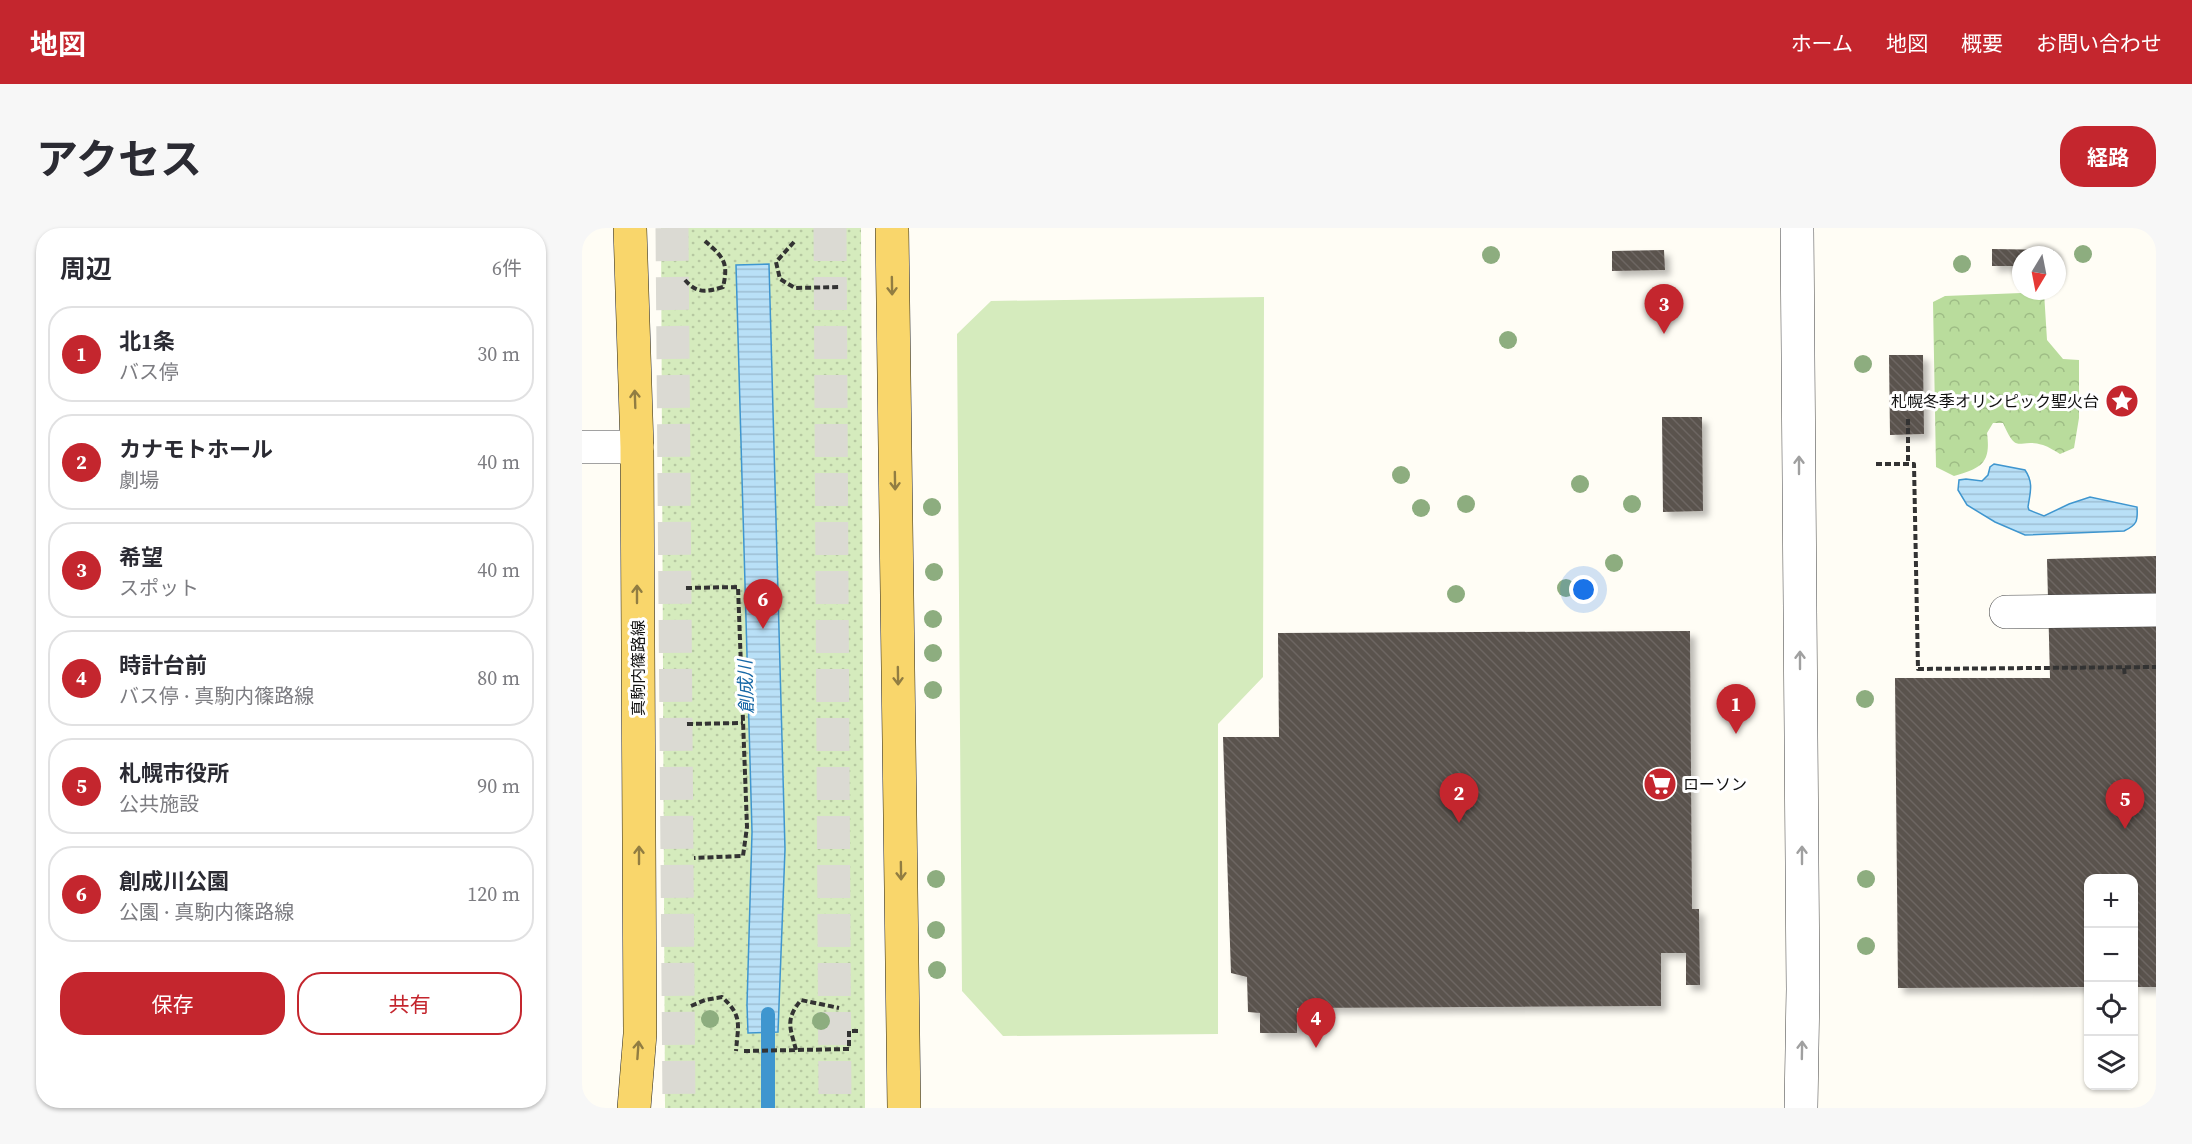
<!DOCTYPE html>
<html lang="ja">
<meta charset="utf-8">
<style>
:root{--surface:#fff;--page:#f7f7f7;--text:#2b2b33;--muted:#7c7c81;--line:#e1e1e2;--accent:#c4262e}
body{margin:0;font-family:"Source Serif 4","Noto Sans JP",serif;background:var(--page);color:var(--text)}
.controls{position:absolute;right:18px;bottom:18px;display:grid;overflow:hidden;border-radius:12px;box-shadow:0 2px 4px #0004}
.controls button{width:54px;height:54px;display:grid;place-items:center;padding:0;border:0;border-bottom:2px solid var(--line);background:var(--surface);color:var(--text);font:30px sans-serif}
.compass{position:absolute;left:1430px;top:18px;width:54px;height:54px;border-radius:50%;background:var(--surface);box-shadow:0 2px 4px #0004;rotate:190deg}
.you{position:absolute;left:1002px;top:362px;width:21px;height:21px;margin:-15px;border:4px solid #fff;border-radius:50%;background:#1a73e8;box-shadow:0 0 0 9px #1a73e833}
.badge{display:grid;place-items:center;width:39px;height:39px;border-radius:50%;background:var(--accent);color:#fff;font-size:20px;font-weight:700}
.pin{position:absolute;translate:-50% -50px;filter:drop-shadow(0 2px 3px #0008)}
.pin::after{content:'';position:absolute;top:32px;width:21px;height:18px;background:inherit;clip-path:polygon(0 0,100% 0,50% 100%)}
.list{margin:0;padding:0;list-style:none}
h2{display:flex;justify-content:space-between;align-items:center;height:78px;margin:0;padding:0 24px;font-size:26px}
h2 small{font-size:20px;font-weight:400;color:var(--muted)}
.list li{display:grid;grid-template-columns:39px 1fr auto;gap:18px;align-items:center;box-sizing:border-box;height:96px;margin:0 12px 12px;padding:0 12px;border:2px solid var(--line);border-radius:24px}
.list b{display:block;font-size:22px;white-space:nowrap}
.list p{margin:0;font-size:20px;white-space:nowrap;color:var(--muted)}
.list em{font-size:20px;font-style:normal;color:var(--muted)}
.actions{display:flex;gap:12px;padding:18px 24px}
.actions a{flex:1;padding:14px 0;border:2px solid var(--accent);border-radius:24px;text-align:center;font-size:21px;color:var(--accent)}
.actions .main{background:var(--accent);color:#fff}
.icon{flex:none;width:33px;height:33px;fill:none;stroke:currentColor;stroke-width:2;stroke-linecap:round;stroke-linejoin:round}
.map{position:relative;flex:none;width:1574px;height:880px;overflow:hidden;border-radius:24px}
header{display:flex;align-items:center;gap:36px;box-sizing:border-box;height:84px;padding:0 30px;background:var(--accent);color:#fff}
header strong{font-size:28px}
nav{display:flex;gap:33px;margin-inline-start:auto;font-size:21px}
.intro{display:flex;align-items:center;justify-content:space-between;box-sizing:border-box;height:144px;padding:0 36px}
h1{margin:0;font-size:42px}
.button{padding:15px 27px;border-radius:24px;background:var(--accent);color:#fff;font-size:21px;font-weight:700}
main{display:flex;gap:36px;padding:0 36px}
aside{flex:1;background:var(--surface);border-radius:24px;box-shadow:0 2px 4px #0004}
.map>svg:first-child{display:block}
.grass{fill:#d5ebbd}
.forest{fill:url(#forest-crowns)}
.park{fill:url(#park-dots)}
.water{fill:url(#water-rules);stroke:#3f96cf;stroke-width:1.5}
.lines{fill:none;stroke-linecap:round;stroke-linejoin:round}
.stream{stroke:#3f96cf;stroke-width:14}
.building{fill:url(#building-back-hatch);filter:url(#shadow)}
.minor-tunnel{stroke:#dbdad3;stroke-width:33;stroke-dasharray:33 16;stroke-linecap:butt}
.minor-casing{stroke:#444;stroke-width:34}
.major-casing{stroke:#222;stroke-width:34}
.path{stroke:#333;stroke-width:4;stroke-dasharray:6 3;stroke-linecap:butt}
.minor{stroke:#fff;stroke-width:33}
.major{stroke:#f9d66b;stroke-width:33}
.tree{fill:#8dad7f}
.oneway{stroke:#917d42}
.oneway2{stroke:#a0a0a0}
.labels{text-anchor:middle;stroke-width:6;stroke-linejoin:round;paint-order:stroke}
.poi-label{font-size:16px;fill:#111;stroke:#fff;text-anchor:end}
.street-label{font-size:16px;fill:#111;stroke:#fff}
.water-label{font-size:18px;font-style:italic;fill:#1768a6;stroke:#fff}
</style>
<header>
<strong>地図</strong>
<nav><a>ホーム</a><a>地図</a><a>概要</a><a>お問い合わせ</a></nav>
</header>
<div class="intro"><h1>アクセス</h1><a class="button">経路</a></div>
<main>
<aside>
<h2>周辺<small>6件</small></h2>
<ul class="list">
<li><span class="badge">1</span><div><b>北1条</b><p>バス停</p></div><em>30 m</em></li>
<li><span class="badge">2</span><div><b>カナモトホール</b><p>劇場</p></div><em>40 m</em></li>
<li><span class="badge">3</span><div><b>希望</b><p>スポット</p></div><em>40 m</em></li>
<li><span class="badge">4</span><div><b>時計台前</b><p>バス停 · 真駒内篠路線</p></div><em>80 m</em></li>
<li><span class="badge">5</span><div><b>札幌市役所</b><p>公共施設</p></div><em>90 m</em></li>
<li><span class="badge">6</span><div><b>創成川公園</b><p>公園 · 真駒内篠路線</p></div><em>120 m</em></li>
</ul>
<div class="actions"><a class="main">保存</a><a>共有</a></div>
</aside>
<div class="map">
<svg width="1574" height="880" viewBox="0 0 1574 880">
<defs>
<pattern id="forest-crowns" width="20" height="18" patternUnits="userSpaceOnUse" patternTransform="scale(1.5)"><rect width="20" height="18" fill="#b9dc9c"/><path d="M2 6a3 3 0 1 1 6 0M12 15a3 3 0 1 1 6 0" fill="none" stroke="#9ebc85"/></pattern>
<pattern id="park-dots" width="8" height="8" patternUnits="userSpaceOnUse" patternTransform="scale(1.5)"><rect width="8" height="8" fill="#d5ebbd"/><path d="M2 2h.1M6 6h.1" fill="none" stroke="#b6c8a1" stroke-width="1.8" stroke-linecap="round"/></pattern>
<pattern id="water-rules" width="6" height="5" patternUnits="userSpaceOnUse" patternTransform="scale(1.5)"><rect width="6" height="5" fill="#b9e0f7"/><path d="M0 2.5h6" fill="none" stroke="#9ebfd3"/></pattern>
<pattern id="building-back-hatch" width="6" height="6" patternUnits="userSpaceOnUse" patternTransform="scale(1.5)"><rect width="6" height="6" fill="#5a524d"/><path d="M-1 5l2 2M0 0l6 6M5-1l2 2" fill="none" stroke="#6d6662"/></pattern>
<filter id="shadow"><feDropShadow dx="5.5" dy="5.5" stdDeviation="3" flood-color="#0004"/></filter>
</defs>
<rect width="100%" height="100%" fill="#fffdf5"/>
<path class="grass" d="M682,69L681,449L636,496V806L421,808L380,763L375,106L409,73Z"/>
<path class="forest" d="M1462,64L1465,112L1481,131L1497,132V190L1492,220L1478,226C1473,223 1467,219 1461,217C1435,209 1436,229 1421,195H1411L1405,205C1409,235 1400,240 1372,248L1354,239L1351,74L1363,68Z"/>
<path class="park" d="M79,0H279L283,880H83Z"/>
<path class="water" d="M187,36L203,621L196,804L166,805L165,777L170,604L154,37Z
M1412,236L1443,242C1452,255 1448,265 1446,279L1447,282L1462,288L1487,276L1508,269L1555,279C1556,293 1555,297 1542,303L1443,307L1413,294L1385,277L1376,262L1377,252L1384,251L1400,253L1406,247L1408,239Z"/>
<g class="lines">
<path class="stream" d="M186,880V786"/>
</g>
<path class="building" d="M1410,21L1472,22V27H1439V38H1410Z
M1082,22L1083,42L1030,43V23Z
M1307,127H1341L1342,206L1308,207Z
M1080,189H1120L1121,283L1081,284Z
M1574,328V759H1552V650H1506V759L1316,760L1313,450H1468L1465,331Z
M1108,403L1110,681H1117L1118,757H1104V725H1079V778L715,780V805H678V785L666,784L665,749L649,745L641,509H697L696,405Z"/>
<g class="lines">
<path class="minor-tunnel" d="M90,0L97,880
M248,0L253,880"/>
<defs>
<path id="minor" d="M1215,0L1221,761L1219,880
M0,219H55
M1424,384L1574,382"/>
<path id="major" d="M48,0L55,219L58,806L52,880
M310,0L322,880"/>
</defs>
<use href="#minor" class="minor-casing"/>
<use href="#major" class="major-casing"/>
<path class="path" d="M212,14L194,34L198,51L213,60L258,59
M103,52C115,66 124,64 141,59C147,34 141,29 123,13
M1326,191V236
M1294,236H1332L1336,441L1574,439
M104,360L156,359L165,599L161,628L112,630
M1542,440L1543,449
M105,496L161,495
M109,778L123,772L140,769C161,788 156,797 154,823
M214,822C208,799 203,792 219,772L257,780
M162,823L267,821V803H279"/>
<use href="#minor" class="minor"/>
<use href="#major" class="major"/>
</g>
<g class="tree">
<circle cx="1501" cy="26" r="9"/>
<circle cx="909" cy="27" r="9"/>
<circle cx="1380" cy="36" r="9"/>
<circle cx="926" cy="112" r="9"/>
<circle cx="1281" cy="136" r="9"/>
<circle cx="819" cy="247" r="9"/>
<circle cx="998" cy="256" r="9"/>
<circle cx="884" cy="276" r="9"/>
<circle cx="1050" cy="276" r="9"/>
<circle cx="350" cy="279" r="9"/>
<circle cx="839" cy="280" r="9"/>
<circle cx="1032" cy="335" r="9"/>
<circle cx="352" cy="344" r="9"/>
<circle cx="984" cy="360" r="9"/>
<circle cx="874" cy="366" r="9"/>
<circle cx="351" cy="391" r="9"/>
<circle cx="351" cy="425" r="9"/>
<circle cx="351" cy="462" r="9"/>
<circle cx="1283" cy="471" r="9"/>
<circle cx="354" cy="651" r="9"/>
<circle cx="1284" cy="651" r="9"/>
<circle cx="354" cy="702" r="9"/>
<circle cx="1284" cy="718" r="9"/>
<circle cx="355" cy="742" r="9"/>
<circle cx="128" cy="791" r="9"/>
<circle cx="239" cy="793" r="9"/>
</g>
<defs><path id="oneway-shaft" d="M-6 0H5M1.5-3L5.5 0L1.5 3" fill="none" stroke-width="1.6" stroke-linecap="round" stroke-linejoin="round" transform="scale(1.5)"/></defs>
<g class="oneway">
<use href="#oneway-shaft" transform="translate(310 58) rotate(89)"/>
<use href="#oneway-shaft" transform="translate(53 171) rotate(-92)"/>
<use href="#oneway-shaft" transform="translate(313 253) rotate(89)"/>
<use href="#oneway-shaft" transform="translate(55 366) rotate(-90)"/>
<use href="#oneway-shaft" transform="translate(316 448) rotate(89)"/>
<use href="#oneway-shaft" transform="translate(57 627) rotate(-90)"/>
<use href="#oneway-shaft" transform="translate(319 643) rotate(89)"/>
<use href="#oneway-shaft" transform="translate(56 822) rotate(-86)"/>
</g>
<g class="oneway2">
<use href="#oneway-shaft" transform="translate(1217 237) rotate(-90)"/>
<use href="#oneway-shaft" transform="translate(1218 432) rotate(-90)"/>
<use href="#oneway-shaft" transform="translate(1220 627) rotate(-90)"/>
<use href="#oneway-shaft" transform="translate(1220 822) rotate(-89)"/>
</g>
<defs>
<symbol id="sight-disc" viewBox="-11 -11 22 22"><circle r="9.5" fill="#c4262e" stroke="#fff"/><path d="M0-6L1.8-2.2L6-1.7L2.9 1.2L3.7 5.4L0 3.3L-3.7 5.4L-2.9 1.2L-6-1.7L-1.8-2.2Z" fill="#fff"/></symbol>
<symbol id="supermarket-disc" viewBox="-11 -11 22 22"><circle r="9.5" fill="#c4262e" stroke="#fff"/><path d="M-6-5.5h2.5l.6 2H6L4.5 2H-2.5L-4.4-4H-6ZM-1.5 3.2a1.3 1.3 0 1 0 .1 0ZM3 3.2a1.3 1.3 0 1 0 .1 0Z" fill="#fff"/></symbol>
</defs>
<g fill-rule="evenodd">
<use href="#sight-disc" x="1521" y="154" width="38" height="38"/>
<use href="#supermarket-disc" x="1059" y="537" width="38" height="38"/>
</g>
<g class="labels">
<g class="poi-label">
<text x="1517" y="179">札幌冬季オリンピック聖火台</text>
<text x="1101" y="562" text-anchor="start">ローソン</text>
</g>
<g class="street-label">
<text transform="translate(56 440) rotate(-90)" y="6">真駒内篠路線</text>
</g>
<g class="water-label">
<text transform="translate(164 459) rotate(-92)" y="6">創成川</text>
</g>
</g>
</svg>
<div class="controls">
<button>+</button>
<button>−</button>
<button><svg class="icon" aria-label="locate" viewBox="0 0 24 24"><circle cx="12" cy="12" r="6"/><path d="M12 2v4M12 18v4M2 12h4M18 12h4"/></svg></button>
<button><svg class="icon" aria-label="layers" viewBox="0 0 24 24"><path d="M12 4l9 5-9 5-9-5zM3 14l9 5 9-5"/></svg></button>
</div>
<svg class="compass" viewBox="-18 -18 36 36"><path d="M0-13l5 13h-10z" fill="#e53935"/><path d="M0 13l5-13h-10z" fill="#7c7c81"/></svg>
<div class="you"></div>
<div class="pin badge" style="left:1154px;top:506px">1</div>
<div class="pin badge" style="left:877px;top:595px">2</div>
<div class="pin badge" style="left:1082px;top:106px">3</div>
<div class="pin badge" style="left:734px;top:820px">4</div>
<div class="pin badge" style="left:1543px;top:601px">5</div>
<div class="pin badge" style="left:181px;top:401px">6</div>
</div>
</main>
